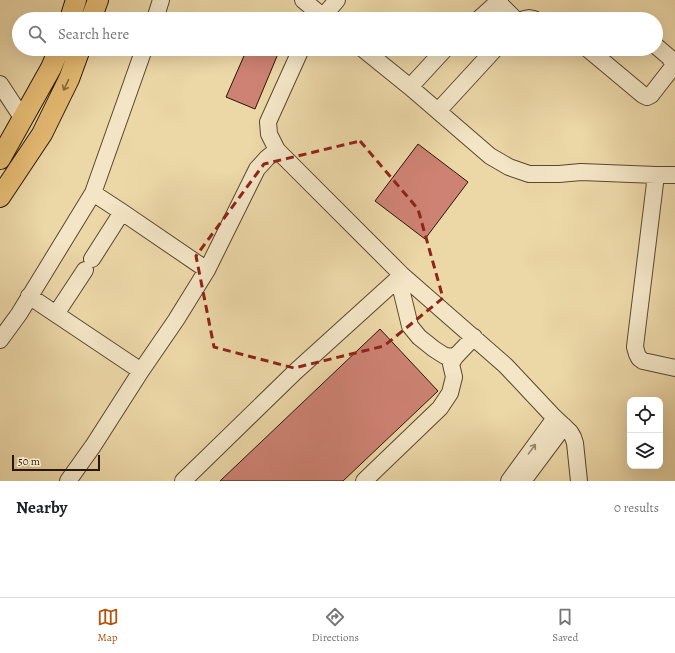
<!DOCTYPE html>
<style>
:root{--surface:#fff;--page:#f6f6f6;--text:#202124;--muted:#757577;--line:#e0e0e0;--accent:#b45309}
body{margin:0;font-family:Alegreya,serif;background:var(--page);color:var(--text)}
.controls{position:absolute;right:12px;bottom:12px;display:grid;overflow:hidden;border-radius:8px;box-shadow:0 4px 16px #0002}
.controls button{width:36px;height:36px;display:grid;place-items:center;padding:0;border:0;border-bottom:1px solid var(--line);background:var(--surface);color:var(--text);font:20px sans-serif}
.scale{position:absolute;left:12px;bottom:10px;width:88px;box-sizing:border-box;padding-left:4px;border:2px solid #281707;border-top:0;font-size:11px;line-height:14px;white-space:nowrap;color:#281707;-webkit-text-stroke:3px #f3e5c6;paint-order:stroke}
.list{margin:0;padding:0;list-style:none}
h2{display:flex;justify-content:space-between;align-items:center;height:52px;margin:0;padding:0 16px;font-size:17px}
h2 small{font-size:13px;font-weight:400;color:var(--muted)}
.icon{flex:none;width:22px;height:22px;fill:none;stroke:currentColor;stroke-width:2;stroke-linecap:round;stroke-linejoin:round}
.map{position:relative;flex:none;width:675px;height:481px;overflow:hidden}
.search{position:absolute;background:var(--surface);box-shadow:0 4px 16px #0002;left:12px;right:12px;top:12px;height:44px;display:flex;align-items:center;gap:10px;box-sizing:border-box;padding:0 14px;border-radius:22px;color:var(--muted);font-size:15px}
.sheet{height:116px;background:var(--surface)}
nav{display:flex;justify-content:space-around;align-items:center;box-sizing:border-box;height:56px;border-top:1px solid var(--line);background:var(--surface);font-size:11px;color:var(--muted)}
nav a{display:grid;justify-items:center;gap:2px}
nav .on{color:var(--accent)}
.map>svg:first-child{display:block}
.building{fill:#ce8273;stroke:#281707}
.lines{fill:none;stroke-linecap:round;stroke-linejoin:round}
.minor-casing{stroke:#59472f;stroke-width:18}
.major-casing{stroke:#281707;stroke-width:22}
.minor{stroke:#f3e5c6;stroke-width:16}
.major{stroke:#e6bc74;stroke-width:20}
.oneway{stroke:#876a3e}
.oneway2{stroke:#988870}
.marked{fill:none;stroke:#8f2418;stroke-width:3;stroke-dasharray:8 5;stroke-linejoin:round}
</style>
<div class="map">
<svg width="675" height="481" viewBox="0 0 675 481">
<rect width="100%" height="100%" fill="#ecd7a7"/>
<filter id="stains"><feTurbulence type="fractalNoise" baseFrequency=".005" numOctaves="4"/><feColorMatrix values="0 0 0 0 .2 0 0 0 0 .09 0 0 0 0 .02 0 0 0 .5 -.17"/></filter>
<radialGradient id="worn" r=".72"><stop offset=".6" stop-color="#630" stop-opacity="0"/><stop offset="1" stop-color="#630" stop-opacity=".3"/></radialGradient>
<path class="building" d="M247,49H280L255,109L226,97Z
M418,144L468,182L425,239L375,201Z
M380,329L438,391L343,481H220Z"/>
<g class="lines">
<defs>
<path id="minor" d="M303,0L326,19
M498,2L515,19
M155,19L161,0
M321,19L337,0
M479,19L500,0
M524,19L529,18L534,19
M301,49L268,122L269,134L277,150L402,275L506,366L552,415L570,432L573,437L575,443L579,481
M363,49L410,87L490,156L509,167L529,174H559L581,172L656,175H675
M588,49L643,95L647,97L651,95L672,68L673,63L669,57L656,46
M0,84L23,119
M410,87L445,49
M438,111L495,49
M656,175L636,338L635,347L637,354L639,358L643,361L675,368
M93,193L122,212L207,270
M92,259L122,212
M397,280L402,293L410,326L419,337L434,349L445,356L455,357
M29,296L141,371
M56,314L85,270
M0,340L19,314L93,193L144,49
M68,481L93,446L141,371L176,320L207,270L257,169L267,158L277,150
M183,481L295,372L402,275
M364,481L440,408L450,393L454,377L451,364L455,357L474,337
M509,481L555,418
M523,481L564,426"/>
<path id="major" d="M70,19L76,0
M91,19L98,0
M0,159L51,68L59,49
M0,197L42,134L69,79L80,49"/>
</defs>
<use href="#minor" class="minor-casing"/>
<use href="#major" class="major-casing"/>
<use href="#minor" class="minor"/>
<use href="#major" class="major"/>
</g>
<defs><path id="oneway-shaft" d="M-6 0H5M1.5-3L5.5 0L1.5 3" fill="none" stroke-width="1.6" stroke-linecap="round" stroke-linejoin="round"/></defs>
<use class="oneway" href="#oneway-shaft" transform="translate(66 85) rotate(116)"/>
<use class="oneway2" href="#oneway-shaft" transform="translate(532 449) rotate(-54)"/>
<path class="marked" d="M360,141L418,209L443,298L384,346L294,368L214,347L196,256L264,164Z"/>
<rect width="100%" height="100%" filter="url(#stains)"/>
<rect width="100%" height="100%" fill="url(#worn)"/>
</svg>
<div class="controls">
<button><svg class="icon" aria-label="locate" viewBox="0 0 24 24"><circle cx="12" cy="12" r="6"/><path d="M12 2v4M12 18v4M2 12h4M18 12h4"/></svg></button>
<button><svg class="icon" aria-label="layers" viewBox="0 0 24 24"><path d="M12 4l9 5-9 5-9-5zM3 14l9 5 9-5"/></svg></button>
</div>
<div class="scale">50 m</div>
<div class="search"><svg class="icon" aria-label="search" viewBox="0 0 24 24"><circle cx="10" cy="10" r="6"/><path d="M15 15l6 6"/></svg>Search here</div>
</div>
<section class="sheet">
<h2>Nearby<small>0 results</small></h2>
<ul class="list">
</ul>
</section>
<nav>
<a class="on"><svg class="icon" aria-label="map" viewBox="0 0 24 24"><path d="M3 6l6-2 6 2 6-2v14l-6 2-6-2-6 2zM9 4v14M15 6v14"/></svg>Map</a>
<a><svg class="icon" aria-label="directions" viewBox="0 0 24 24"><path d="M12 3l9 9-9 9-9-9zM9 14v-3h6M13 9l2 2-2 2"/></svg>Directions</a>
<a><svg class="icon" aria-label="saved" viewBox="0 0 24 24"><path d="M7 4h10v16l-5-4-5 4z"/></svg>Saved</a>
</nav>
